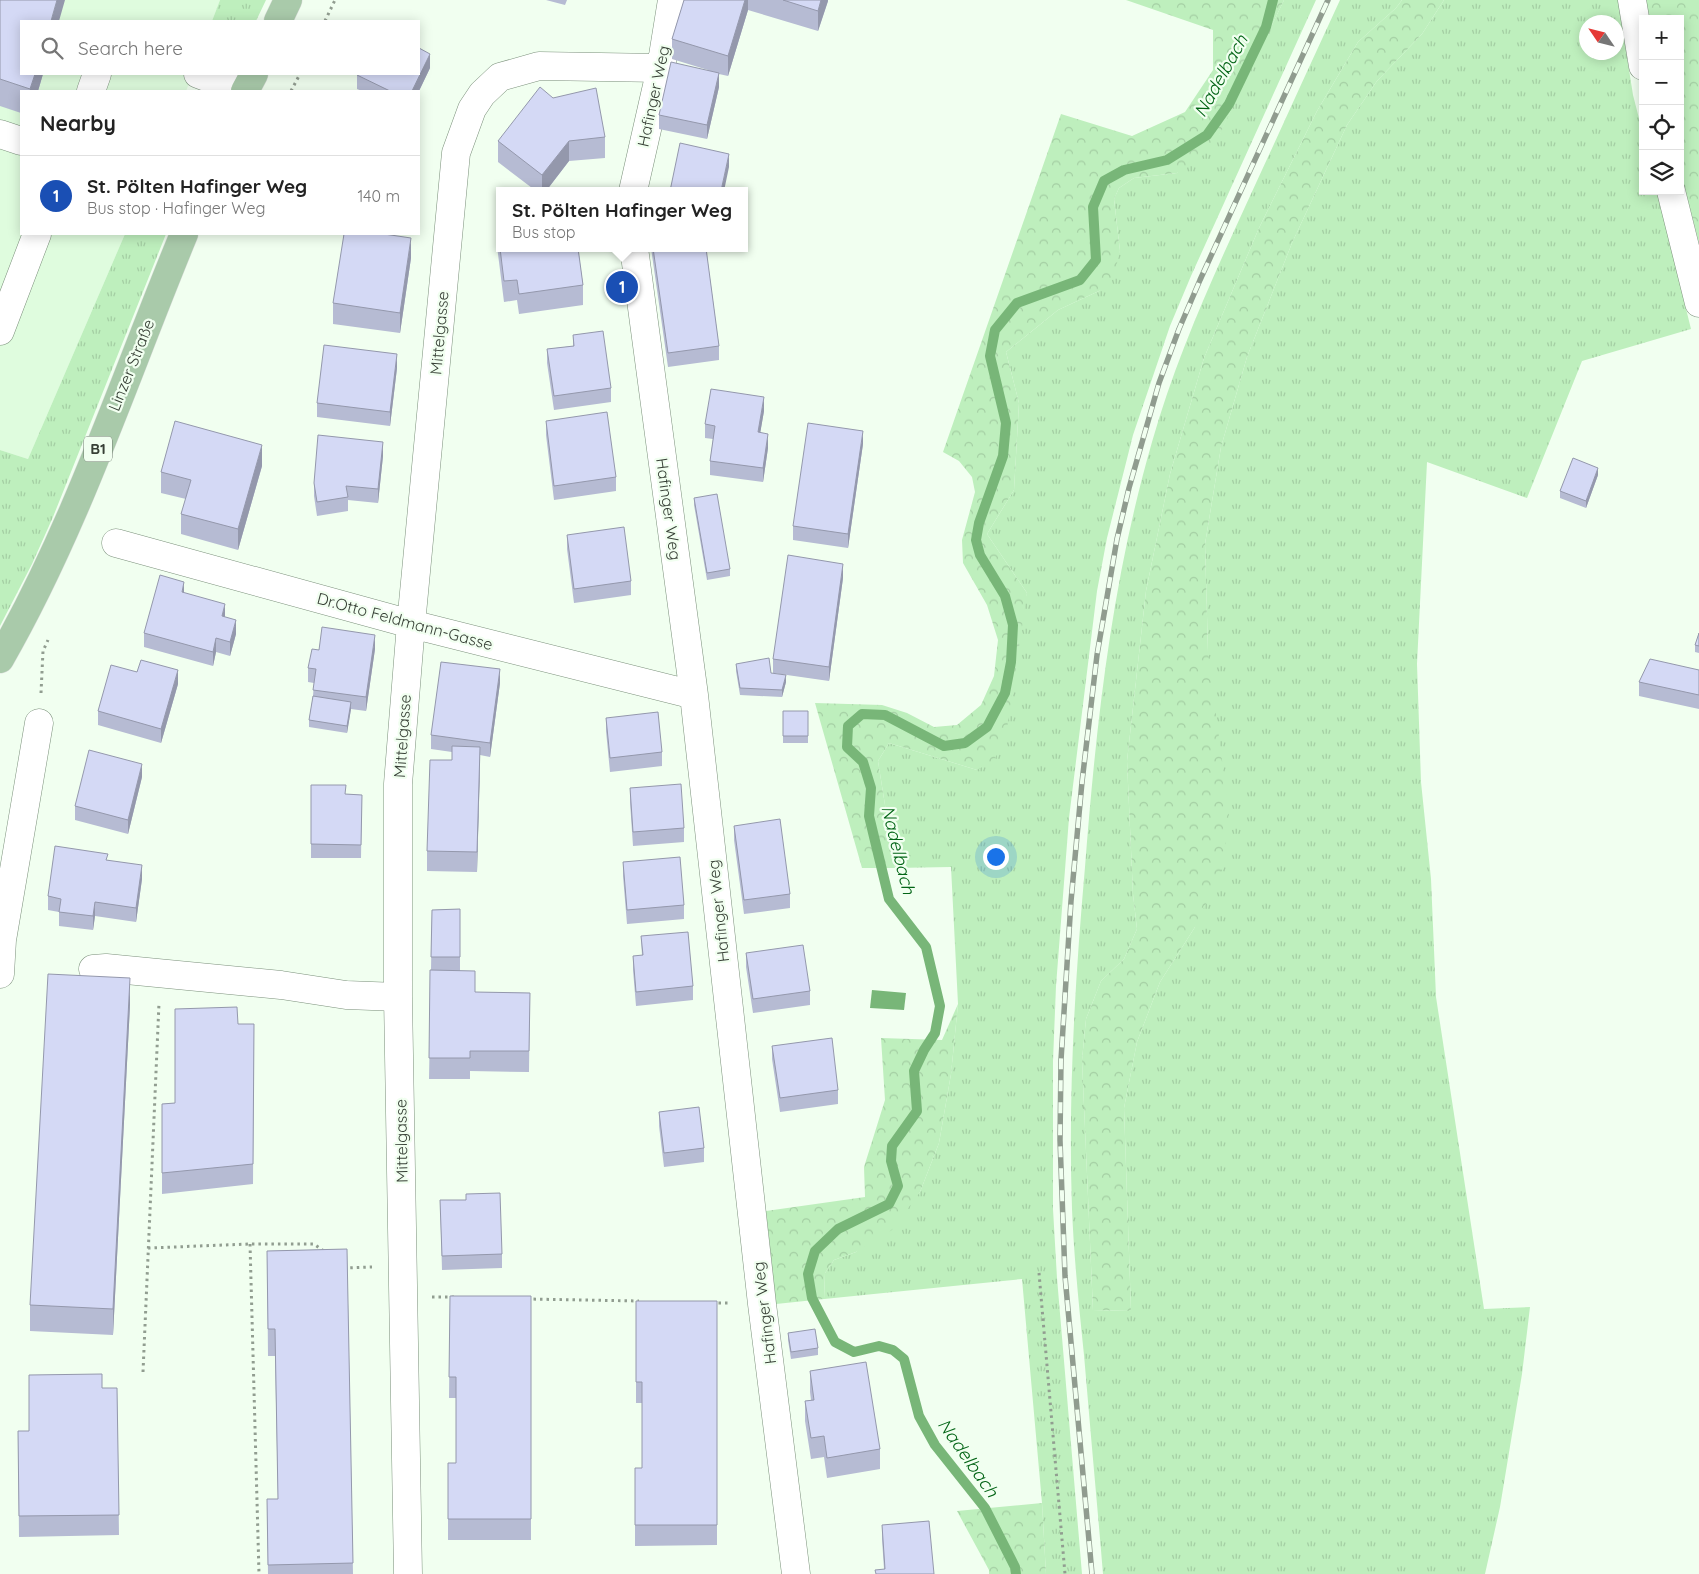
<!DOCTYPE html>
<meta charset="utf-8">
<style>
:root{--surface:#fff;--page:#f2f2f2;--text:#222;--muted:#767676;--line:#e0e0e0;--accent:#0b8043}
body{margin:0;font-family:Quicksand,sans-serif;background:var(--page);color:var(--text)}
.controls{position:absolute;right:15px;top:15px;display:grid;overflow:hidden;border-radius:0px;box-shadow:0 2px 12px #0003}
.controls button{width:45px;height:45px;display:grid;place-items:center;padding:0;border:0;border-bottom:1px solid var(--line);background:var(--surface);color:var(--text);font:25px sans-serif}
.compass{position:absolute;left:1579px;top:15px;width:45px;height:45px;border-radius:50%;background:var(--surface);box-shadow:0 2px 12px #0003;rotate:305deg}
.you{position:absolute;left:995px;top:856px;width:18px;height:18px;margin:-12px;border:4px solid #fff;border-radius:50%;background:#1a73e8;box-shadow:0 0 0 8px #1a73e833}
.badge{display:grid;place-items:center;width:32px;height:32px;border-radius:50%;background:var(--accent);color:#fff;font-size:16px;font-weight:700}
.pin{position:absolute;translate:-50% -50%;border:2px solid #fff;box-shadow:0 1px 5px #0006}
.popup{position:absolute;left:496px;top:187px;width:252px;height:65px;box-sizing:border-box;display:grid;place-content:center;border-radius:0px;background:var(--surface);filter:drop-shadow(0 1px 4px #0005);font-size:16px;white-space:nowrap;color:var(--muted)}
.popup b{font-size:19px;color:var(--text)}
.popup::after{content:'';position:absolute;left:50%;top:100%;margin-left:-10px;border:10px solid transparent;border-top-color:var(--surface)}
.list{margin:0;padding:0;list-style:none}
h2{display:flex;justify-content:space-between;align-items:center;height:65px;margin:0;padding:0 20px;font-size:21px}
h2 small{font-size:16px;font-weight:400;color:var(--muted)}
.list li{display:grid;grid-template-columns:32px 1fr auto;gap:15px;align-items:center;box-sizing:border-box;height:80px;padding:0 20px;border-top:1px solid var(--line)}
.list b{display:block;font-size:19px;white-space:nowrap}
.list p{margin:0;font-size:16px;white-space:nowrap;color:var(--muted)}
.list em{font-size:16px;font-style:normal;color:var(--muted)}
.icon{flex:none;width:28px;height:28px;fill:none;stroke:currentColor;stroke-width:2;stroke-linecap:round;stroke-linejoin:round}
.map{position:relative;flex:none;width:1699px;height:1574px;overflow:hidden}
.search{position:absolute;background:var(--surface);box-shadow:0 2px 12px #0003;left:20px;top:20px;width:400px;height:55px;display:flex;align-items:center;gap:12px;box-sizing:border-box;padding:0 18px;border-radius:0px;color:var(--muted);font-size:19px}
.panel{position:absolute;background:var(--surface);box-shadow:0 2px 12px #0003;left:20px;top:90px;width:400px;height:145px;border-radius:0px}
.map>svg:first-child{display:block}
.built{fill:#dffcde}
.grass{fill:url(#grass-tufts);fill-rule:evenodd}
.forest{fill:url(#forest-crowns)}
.water{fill:#78b678}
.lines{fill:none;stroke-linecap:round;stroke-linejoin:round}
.stream{stroke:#78b678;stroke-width:10}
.minor-casing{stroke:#7c917c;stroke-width:29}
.major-casing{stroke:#dfe0df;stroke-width:29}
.path{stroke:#919d90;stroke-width:3;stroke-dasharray:2.5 4;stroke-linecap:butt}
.minor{stroke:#fff;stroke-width:28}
.major{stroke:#a9caaa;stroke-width:28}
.rail-casing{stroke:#909c8f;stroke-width:5.5}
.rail{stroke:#f1fff0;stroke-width:4;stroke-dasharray:11;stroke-linecap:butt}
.wall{fill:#b6bbd3}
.shaded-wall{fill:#9498ac}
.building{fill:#d4d9f5;stroke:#9498ac}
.labels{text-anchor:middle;stroke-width:4.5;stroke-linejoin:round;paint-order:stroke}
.shield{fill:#f1fff0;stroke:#6f796e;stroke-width:1}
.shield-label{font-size:15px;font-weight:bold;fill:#374036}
.street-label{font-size:16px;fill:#374036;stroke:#f1fff0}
.water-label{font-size:18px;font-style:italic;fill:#036516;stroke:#f1fff0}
</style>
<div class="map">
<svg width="1699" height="1574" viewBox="0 0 1699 1574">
<defs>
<pattern id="grass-tufts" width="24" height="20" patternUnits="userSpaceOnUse" patternTransform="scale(1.25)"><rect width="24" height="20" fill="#beefbd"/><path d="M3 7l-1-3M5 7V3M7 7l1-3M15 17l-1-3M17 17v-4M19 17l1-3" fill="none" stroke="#a4cea3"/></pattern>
<pattern id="forest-crowns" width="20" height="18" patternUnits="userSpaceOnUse" patternTransform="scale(1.25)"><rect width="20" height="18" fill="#beefbd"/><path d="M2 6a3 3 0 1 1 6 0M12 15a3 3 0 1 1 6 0" fill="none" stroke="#a4cea3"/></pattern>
</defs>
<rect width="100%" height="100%" fill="#f1fff0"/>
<path class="built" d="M0,0H220L212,21H21V74H193L186,91H21V234H125L28,459L0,450Z"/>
<path class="grass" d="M220,0H266L256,21H212Z
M1284,0H1316L1191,276L1170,326L1133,435L1107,538L1097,591L1069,818L1056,986L1053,1061V1209L1057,1278L1082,1574H1046L1042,1503L1022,1279L824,1299L825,1273L834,1260L856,1252L920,1192L939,1143L951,1074L958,1004L951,867L895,868L878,761L889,743L977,770L1027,593L987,534L1014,490L1019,403L1006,352L1058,310L1099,291L1120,251L1114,199L1119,188L1134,178L1177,173L1219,135Z
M1340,0H1402L1396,8L1358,42L1317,111L1259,228L1204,358L1170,474L1146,591L1127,761L1133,894L1137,929L1124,959L1101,981L1086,1019L1082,1060L1093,1310L1131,1311L1124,1108L1137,1042L1160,982L1195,927L1208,652L1205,544L1221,447L1247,357L1292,243L1347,125L1377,81L1422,34L1444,0H1618L1633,95L1643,134V191H1657L1691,329L1582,361L1527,498L1427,462L1417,664L1421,782L1431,879L1436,997L1484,1309L1530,1307L1522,1374L1500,1507L1485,1574H1103C1097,1501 1090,1428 1084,1355C1079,1306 1074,1258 1072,1209C1068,1095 1075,981 1085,867C1096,724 1112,580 1152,442C1175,361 1210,283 1245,207C1277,138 1308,69 1340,0ZM1586,22H1616V52H1586Z
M125,234H166L53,517L32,564L0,626V450L28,459Z"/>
<path class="forest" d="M1126,0H1284L1219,136L1197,162L1177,173L1134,178L1119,188L1114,199L1120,251L1114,275L1099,291L1058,310L1006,352L1019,403L1014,490L987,534L1027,593L1005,742L993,761L977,770L889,743L878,761L895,868H862L815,703L882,705L907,713L934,727L957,725L981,705L994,676L998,640L987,605L963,563L962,540L975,492L972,477L959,461L943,452L1061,114L1132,136L1185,112L1213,70V30Z
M1402,0H1444L1422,34L1377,81L1347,125L1292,243L1247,357L1221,447L1205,544L1208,652L1229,814L1222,869L1195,927L1160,982L1137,1042L1124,1108L1131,1311L1093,1310L1082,1060L1086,1019L1101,981L1124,959L1137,929L1133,894L1127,761L1146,591L1170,474L1204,358L1259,228L1317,111L1358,42L1396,8Z
M1646,0H1699V243L1680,170V19H1648Z
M958,1004L951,1074L939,1143L920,1192L892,1230L856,1252L834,1260L825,1273L824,1299L776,1304L766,1211L865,1197L864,1167L885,1100L881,1038L942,1040Z
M1042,1503L1046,1574H989V1570L957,1511Z"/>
<path class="water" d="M872,990L906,993L904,1010L870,1008Z"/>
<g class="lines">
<path class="stream" d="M1016,1574L1015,1567L985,1508L935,1445L919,1416L904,1359L893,1350L879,1346L854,1352L835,1342L812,1298L808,1274L815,1251L838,1229L889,1204L898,1186L891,1161L892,1146L917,1111L914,1071L924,1050L935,1033L940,1006L926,947L889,899L869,816L871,788L863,762L847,747L848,726L862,714L885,715L944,746L965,743L987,727L1005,693L1011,662L1013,625L1005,596L980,555L976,540L979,523L1003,456L1006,423L990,356L995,330L1017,303L1080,280L1096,260L1093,207L1104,181L1124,170L1167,160L1207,135L1229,104L1266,27L1273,0"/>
<defs>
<path id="minor" d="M1632,0L1643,66
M198,74L243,91
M91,91L97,74
M0,134L21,141
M633,191L661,68L672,0
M1671,191L1699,303
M634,248L694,695L762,1304L796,1574
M0,331L37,234
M116,543L411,624L694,695
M93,969L106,968L281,985L346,995L398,997
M0,974L2,940L39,723
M408,1574L398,997V784L411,624L456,153L472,109L482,94L500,77L539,66L661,68"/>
<path id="major" d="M278,21L288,0
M245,91L254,74
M0,659C77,525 125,376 184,234"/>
</defs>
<use href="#minor" class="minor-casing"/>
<use href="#major" class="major-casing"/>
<path class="path" d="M325,21L335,0
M291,91L300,74
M41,693L43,651L48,640
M250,1244L259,1574
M148,1248L250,1244H314L325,1252
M344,1267L346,1268L372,1267
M1039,1273L1065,1574
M432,1297H454
M527,1299L639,1301
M712,1303H731
M143,1372L159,1003"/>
<use href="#minor" class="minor"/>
<use href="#major" class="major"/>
<defs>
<path id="rail" d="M1092,1574L1065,1276L1060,1140L1061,1060L1071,901L1082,782L1097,655L1117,539L1129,488L1159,383L1179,329L1200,280L1328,0"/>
</defs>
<use href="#rail" class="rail-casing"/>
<use href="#rail" class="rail"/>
</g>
<path class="wall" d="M0,0L43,74L38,91H21V113L0,106Z
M546,0H567L565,5Z
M684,0H828V1L818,31L748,10L728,76L719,74V87L707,139L659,129V115L708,70L672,59V39Z
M430,68L419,91H362L357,89V75Z
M553,98L605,137V158L569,161L546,191H536L498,162V141Z
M497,225H500V248H578L583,285V305L519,314L517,300L504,302L497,246Z
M651,248H706L719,346V360L668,367Z
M411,258L400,333L333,324V303Z
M573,335L611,388V402L554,410L547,363V349L573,346Z
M397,368L390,426L317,417V403Z
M764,411L760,433L768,448L763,482L710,475V461L713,439L705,438V424Z
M546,421L616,477V491L554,500L546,435Z
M863,444L848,548L793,540V526Z
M383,456L378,503L348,500V511L317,516L314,496V483Z
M262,466L238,550L181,534V514L186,499L161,493V472Z
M1598,475L1586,508L1560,498V491Z
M694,498L730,569V576L707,580L694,505Z
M567,535L631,581V595L574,603L567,549Z
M843,578L829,681L773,673V659Z
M225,617L236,634L230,656L216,652L213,666L144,647V633Z
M1699,633V653L1695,652V645Z
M375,649L366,711L351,709L347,733L309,727V720L313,696L314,683L308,682V668L319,650Z
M736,664L771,673L786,682L782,697L740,695L736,671Z
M1699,670V709L1639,696V682Z
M500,683L490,757L480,755L477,872L427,871V851L452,760V752L431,749V735Z
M178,684L161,743L98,725V711Z
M783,711H808V743H783Z
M606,718L662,752V766L610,772L606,731Z
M142,777L128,834L75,820V806Z
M311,785L346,794L362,795L361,858H311Z
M630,788L684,828V842L633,846L630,802Z
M734,826L790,894V908L744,914L734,840Z
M108,860L142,879L136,922L95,916L93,930L59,926V912L48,910V896Z
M623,862L684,905V919L627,924L623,876Z
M460,909V971L475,992L530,993L529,1072L470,1071V1079H429L431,970L432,910Z
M641,936L693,986V1000L636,1006L633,970V956H642Z
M746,953L810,991V1005L753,1013L746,967Z
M130,1005L113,1335L30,1331V1305Z
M238,1024H254L253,1184L162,1194V1104L175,1103Z
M772,1046L838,1090V1104L780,1112L772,1059Z
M659,1112L704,1148V1162L664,1167L659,1126Z
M440,1200L502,1254V1268L442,1270Z
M347,1249L353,1574H268L267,1499H278L275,1356H268L267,1251Z
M450,1296H531V1540H448V1463H456V1398H449Z
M636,1301H717V1545L635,1546V1468H642V1403H636Z
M788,1333L818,1348V1355L791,1359L788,1340Z
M810,1371L880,1449V1469L827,1478L824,1457L811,1459L805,1421V1401L811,1400L810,1392Z
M102,1388H117L119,1535L19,1537L18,1431H29Z
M882,1525L934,1574L884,1569L882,1539Z"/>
<path class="shaded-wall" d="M57,0H65L59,21H51Z
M745,0H748V10L728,76V56Z
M821,0H828V1L818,31V11Z
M430,54V68L419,91H412Z
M719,73V87L707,139V125Z
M35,74H43L38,91H30V89Z
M569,141V161L546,191H542V175Z
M729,154V167L724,191H721Z
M411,238V258L400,333V313Z
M397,354V368L390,426V412Z
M764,397V411L758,446V432Z
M863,431V444L848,548V534Z
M768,434V448L763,482V468Z
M383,442V456L378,503V489Z
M262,445V466L238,550V529Z
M1598,468V475L1586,508V501Z
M843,564V578L829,681V667Z
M184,582V596L182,592Z
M225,604V618L222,616Z
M236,620V634L230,656V642Z
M375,635V649L366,711V697Z
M216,638V652L213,666V652Z
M500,669V683L490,757V743Z
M178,670V684L161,743V729Z
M786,675V682L782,697V690Z
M351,702V709L347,733V726Z
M480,747V768L477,872V852Z
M142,764V777L128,834V820Z
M142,865V879L136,922V908Z
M95,902V916L93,930V916Z
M130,978V1005L113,1335V1309Z"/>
<path class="building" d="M0,0H57L51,21H21V74H35L30,89L0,79Z
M684,0H745L728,56L672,39Z
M783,0H821L818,11Z
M419,48L430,54L412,91H390L357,75L358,74H419Z
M671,62L719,73L707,125L659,115Z
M540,87L553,98L596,88L605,137L569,141L542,175L498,141Z
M680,143L729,154L721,191H670Z
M497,225H500V245Z
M344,234H384L411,238L400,313L333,303Z
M500,248H578L583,285L519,294L517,280L504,281Z
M653,248H706L719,346L668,353Z
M603,331L611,388L554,396L547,349L574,346L573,335Z
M324,345L397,354L390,412L317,403Z
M711,389L764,397L758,432L768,434L763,468L710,461L715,426L705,424Z
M607,412L616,477L554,486L546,421Z
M175,421L262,445L238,529L181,514L191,480L161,472Z
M808,423L863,431L848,534L793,526Z
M318,435L383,442L378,489L346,486L348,497L317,502L314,483Z
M1573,458L1598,468L1586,501L1560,491Z
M717,494L730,569L707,573L694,498Z
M624,527L631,581L574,589L567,535Z
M788,555L843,564L829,667L773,659Z
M160,575L184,582L182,592L225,604L222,616L236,620L230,642L216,638L213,652L144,633Z
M322,627L375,635L366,697L313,690L316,669L308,668L312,649L319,650Z
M1699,633V646L1695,645Z
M769,658L771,673L786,675L782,690L740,688L736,664Z
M1650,659L1699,670V695L1639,682Z
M141,660L178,670L161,729L98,711L111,665L137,672Z
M441,662L500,669L490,743L431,735Z
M313,696L351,702L347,726L309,720Z
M783,711H808V736H783Z
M658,712L662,752L610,758L606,718Z
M452,746L480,747L477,852L427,851L430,760H452Z
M89,750L142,764L128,820L75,806Z
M681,784L684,828L633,832L630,788Z
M311,785H346L345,794L362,795L361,845L311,844Z
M780,819L790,894L744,900L734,826Z
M55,846L108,854L106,860L142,865L136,908L95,902L93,916L59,912L61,899L48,896Z
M680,857L684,905L627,910L623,862Z
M460,909V957H431L432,910Z
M688,932L693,986L636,992L633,956L643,955L641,936Z
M803,945L810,991L753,999L746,953Z
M430,970L475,971V992L530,993L529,1051H470V1058H429Z
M48,974L130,978L113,1309L30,1305Z
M237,1007L238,1024H254L253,1164L162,1173V1104L175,1103V1009Z
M832,1038L838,1090L780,1098L772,1046Z
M699,1107L704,1148L664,1153L659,1112Z
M500,1193L502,1254L442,1256L440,1200H466V1194Z
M347,1249L353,1563L268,1565L267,1499H278L275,1329H268L267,1251Z
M450,1296H531V1519H448V1463H456V1377H449Z
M636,1301H717V1525H635V1468H642V1382H636Z
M815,1329L818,1348L791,1352L788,1333Z
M866,1362L880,1449L827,1458L824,1436L811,1438L805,1401L814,1400L810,1371Z
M102,1374V1388H117L119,1515L19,1516L18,1431H29V1375Z
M929,1521L934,1574H876L875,1570L885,1569L882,1525Z"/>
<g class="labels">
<rect class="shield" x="84" y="436.5" width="28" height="25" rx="4"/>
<g class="shield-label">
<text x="98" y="454">B1</text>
</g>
<g class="street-label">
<text transform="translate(653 96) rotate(-78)" y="6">Hafinger Weg</text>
<text transform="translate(439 333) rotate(-85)" y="6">Mittelgasse</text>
<text transform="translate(131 365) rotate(-68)" y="6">Linzer Straße</text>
<text transform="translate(669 509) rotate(82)" y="6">Hafinger Weg</text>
<text transform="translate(405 621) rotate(15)" y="6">Dr.Otto Feldmann-Gasse</text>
<text transform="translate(402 736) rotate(-86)" y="6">Mittelgasse</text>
<text transform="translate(718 911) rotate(-96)" y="6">Hafinger Weg</text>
<text transform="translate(401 1141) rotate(-91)" y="6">Mittelgasse</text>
<text transform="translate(764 1313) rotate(-97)" y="6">Hafinger Weg</text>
</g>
<g class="water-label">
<text transform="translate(1221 76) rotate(-61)" y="6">Nadelbach</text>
<text transform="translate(898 850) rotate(76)" y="6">Nadelbach</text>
<text transform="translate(968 1458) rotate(55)" y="6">Nadelbach</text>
</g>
</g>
</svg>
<div class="controls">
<button>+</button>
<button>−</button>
<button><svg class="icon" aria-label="locate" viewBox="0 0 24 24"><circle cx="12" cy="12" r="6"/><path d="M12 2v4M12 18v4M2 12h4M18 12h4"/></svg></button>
<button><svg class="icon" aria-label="layers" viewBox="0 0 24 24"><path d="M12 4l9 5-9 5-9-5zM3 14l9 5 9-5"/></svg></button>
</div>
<svg class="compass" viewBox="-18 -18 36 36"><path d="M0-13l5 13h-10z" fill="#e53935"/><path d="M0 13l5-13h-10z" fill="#767676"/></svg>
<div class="you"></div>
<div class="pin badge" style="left:622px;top:287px;background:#1a4fb4">1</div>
<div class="popup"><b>St. Pölten Hafinger Weg</b>Bus stop</div>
<div class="search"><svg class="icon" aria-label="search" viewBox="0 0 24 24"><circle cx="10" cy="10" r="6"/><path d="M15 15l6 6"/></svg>Search here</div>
<section class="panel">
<h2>Nearby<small></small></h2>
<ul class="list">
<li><span class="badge" style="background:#1a4fb4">1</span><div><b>St. Pölten Hafinger Weg</b><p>Bus stop · Hafinger Weg</p></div><em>140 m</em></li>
</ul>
</section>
</div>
